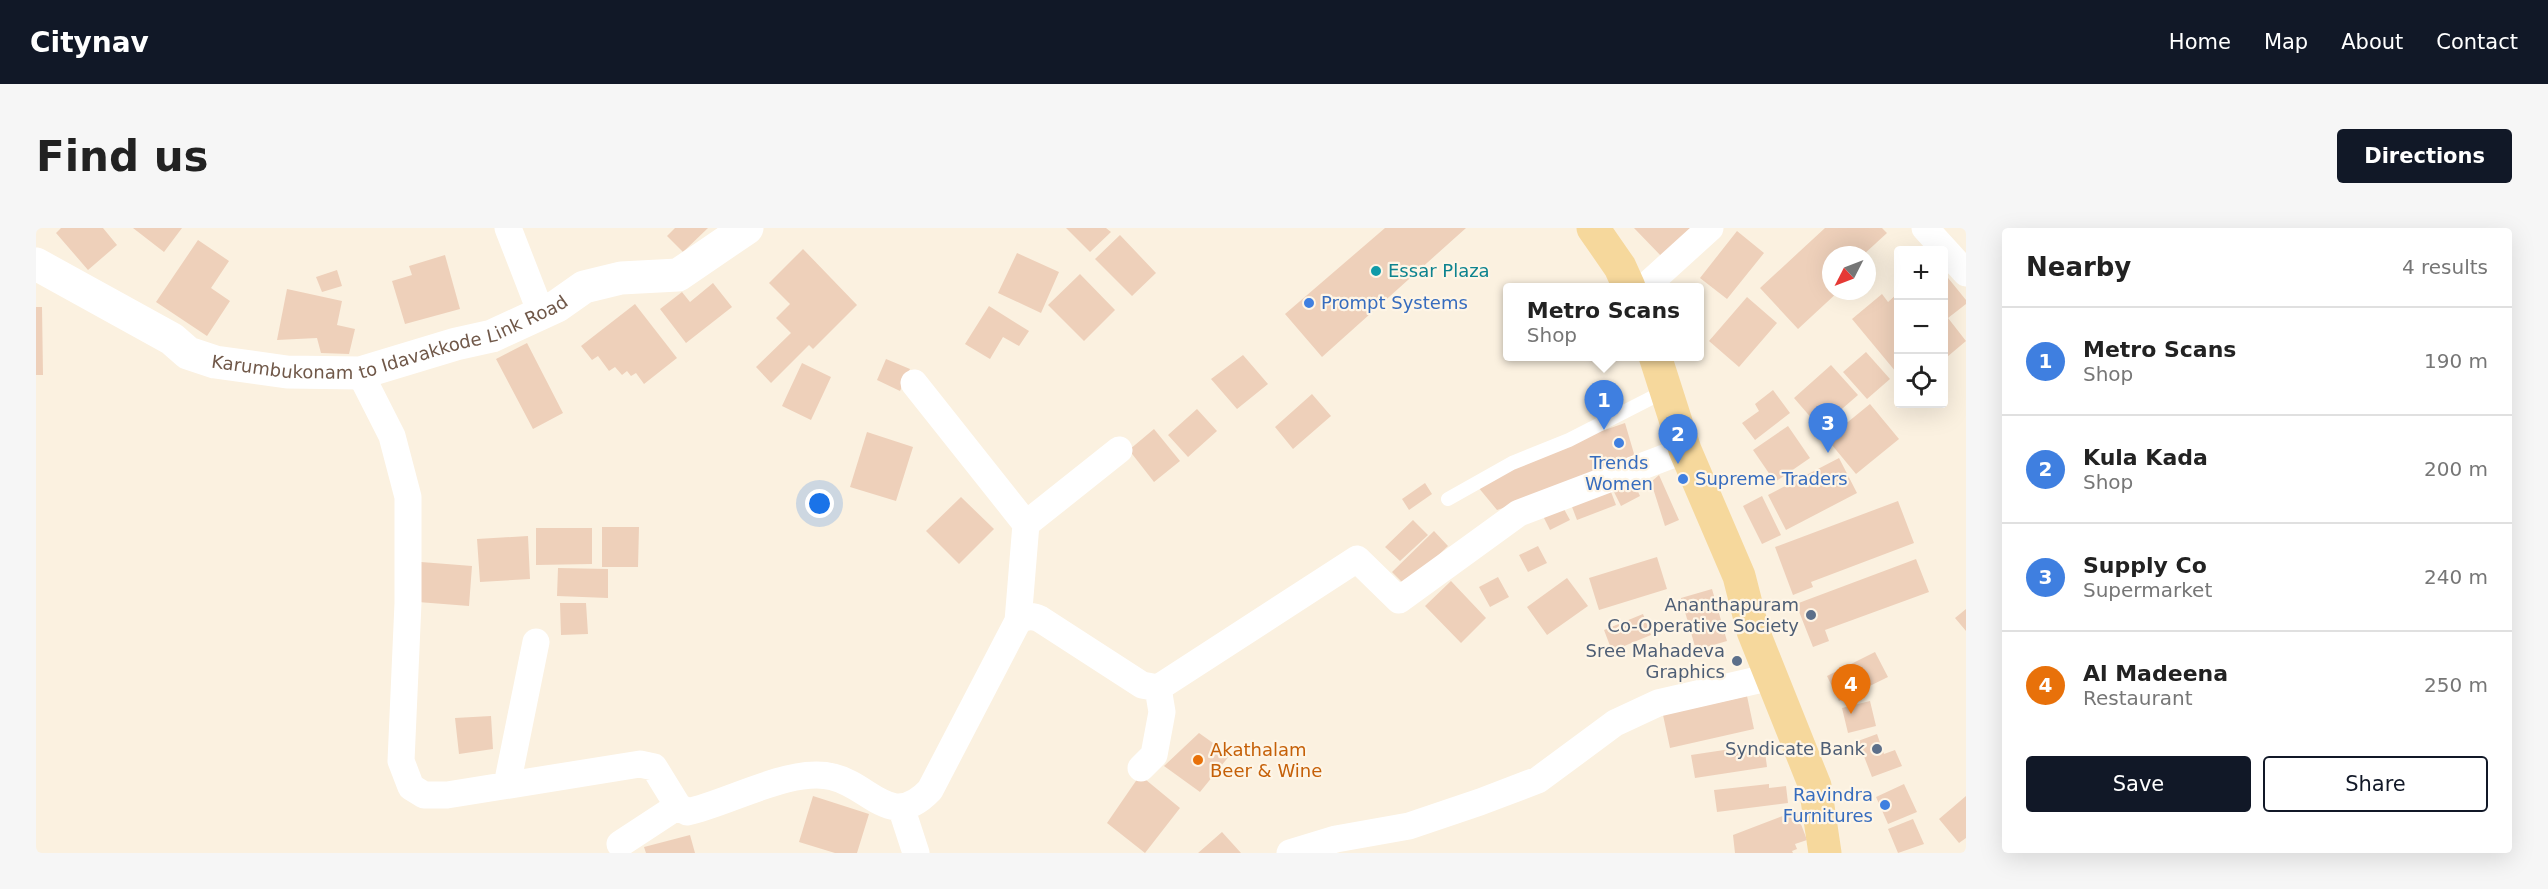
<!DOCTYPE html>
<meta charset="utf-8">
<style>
:root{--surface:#fff;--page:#f6f6f6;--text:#222;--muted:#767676;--line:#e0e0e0;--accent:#111827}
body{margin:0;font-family:"DejaVu Sans",sans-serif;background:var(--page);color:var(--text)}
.controls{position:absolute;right:18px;top:18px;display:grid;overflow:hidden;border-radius:6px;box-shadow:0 6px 24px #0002}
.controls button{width:54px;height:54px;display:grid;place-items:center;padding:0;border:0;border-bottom:2px solid var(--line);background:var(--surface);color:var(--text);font:30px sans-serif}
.compass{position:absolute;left:1786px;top:18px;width:54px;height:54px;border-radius:50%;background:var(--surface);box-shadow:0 6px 24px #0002;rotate:228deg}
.you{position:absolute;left:784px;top:276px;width:21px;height:21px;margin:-15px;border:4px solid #fff;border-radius:50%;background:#1a73e8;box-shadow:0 0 0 9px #1a73e833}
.badge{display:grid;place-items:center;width:39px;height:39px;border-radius:50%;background:var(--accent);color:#fff;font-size:20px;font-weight:700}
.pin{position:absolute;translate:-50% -50px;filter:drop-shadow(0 2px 3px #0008)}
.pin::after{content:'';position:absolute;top:32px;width:21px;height:18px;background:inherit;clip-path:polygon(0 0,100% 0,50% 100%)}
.popup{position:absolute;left:1467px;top:55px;width:201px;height:78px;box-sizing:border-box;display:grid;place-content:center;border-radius:6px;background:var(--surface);filter:drop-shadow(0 2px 4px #0005);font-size:20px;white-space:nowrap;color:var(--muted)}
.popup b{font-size:22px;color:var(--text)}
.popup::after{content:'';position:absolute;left:50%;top:100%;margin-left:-12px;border:12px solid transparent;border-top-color:var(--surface)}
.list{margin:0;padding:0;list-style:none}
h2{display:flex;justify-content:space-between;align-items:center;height:78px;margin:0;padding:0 24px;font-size:26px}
h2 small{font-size:20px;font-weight:400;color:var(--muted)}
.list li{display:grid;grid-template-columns:39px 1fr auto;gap:18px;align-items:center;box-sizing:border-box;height:108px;padding:0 24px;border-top:2px solid var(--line)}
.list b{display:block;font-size:22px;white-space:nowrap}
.list p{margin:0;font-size:20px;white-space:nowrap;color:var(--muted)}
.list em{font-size:20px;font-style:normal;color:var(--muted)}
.actions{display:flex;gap:12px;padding:18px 24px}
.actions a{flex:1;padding:14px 0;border:2px solid var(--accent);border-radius:6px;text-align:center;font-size:21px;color:var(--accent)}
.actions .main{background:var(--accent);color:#fff}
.icon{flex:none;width:33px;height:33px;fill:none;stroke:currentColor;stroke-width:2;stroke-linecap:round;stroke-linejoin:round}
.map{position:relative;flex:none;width:1930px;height:625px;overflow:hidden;border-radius:6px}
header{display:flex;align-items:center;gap:36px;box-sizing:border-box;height:84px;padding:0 30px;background:var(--accent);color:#fff}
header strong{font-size:28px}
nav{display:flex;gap:33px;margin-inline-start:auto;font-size:21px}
.intro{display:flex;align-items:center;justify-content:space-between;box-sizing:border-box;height:144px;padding:0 36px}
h1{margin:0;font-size:42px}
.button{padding:15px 27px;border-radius:6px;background:var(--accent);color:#fff;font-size:21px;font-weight:700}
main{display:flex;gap:36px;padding:0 36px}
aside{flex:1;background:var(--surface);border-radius:6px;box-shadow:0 6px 24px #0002}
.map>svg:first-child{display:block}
.building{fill:#eed0ba}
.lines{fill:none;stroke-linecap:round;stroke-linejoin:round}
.lane{stroke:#fff;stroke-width:14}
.street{stroke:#fff;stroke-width:27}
.secondary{stroke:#fff;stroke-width:33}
.primary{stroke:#f6d89c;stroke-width:33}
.culture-dot{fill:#0f9aa8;stroke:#fef5e6;stroke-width:2}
.shop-dot{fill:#3f7fe0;stroke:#fef5e6;stroke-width:2}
.service-dot{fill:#5c6f8a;stroke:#fef5e6;stroke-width:2}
.food-dot{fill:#e8710a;stroke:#fef5e6;stroke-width:2}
.labels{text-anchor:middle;stroke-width:4.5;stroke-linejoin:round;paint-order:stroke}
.culture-label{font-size:18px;fill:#0d838f;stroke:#fef5e6;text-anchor:start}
.shop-label{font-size:18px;fill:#366cbe;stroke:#fef5e6;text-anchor:start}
.street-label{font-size:18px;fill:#705849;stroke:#fef5e6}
.service-label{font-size:18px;fill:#4e5e75;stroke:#fef5e6;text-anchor:end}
.food-label{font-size:18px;fill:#c56008;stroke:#fef5e6;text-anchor:start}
</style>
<header>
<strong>Citynav</strong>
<nav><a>Home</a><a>Map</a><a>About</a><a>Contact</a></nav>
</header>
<div class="intro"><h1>Find us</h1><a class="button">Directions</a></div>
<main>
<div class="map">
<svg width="1930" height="625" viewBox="0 0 1930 625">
<rect width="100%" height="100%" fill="#fbf1e0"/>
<path class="building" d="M25,0H67L81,17L52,42L20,5Z
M97,0H146L128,24Z
M639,0H672L647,24L631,8Z
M1030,0H1070L1075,4L1054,24Z
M1349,0H1430L1286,129L1249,86Z
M1598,0H1658L1627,30Z
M1789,0H1846L1851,5L1827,27H1795V63H1803L1762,101L1724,60Z
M1701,3L1728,25L1691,71L1664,50Z
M1084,7L1120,45L1096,68L1059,31Z
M162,12L193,33L175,60L194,73L171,108L120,74Z
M767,21L821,77L777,121L773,117L735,155L720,139L755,105L740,90L754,76L733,55Z
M981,25L1023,44L1005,85L962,65Z
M409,27L424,81L369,96L356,53L376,47L373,38Z
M301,42L306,58L286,64L280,49Z
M1908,45L1930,72V76L1912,90L1930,113L1911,129L1908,124Z
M1044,46L1079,82L1048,113L1012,77Z
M677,55L696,79L650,115L624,81L646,64L654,74Z
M251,61L306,73L301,97L319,101L313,126L285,125L281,110L241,112Z
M1862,65V142L1860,144L1816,91L1846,66L1852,74Z
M1711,69L1741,95L1703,139L1673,113Z
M599,76L641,130L608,156L600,145L595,148L591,143L586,147L579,139L573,143L562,128L556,132L545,118Z
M953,78L993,103L983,118L967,109L954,131L929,116Z
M0,79H6L7,147H0Z
M491,115L527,185L497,201L460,131Z
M1830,124L1854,151L1831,171L1807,144Z
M1207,127L1232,156L1201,181L1175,151Z
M850,131L874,141L864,163L841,152Z
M766,135L795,149L775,192L746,178Z
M1795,137L1822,167L1784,200L1758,170Z
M1737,162L1754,185L1719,212L1706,195L1723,183L1719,176Z
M1276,166L1295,188L1257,221L1239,199Z
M1834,176L1863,211L1820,246L1791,211Z
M1161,181L1181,203L1152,229L1132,207Z
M1589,195L1601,236L1461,282L1442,259L1504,224Z
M1752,198L1774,230L1739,254L1717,222Z
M1118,201L1144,233L1118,254L1093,222Z
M831,204L877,219L860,273L814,259Z
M1803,230L1821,265L1750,302L1732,267Z
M1623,247L1643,292L1629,298L1615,254Z
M1596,251L1604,268L1585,278L1576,260Z
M1389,255L1396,266L1373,282L1366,271Z
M1572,256L1580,277L1541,292L1533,271Z
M1726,268L1745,307L1726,316L1707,278Z
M925,269L958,301L923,336L890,303Z
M1523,272L1534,292L1514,302L1504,282Z
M1862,273L1878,315L1775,354L1777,359L1757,367L1739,319Z
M1377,292L1392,307L1364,333L1349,319Z
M566,299H603L602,339H566Z
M500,300H556V336L500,337Z
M1398,303L1412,318L1370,358L1356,344Z
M492,308L494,351L444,354L441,311Z
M1502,318L1511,335L1492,344L1483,327Z
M1621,329L1631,361L1563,382L1553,350Z
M1880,331L1893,364L1789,402L1793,413L1777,419L1760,376Z
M385,334L436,338L433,378L382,374Z
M522,340L572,341V370L521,368Z
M1462,349L1473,369L1454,379L1443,359Z
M1531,350L1552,378L1511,407L1491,379Z
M1415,353L1450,390L1425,415L1389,378Z
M1676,361L1691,413L1660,422L1645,370Z
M524,375H550L552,406L525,407Z
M1930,381V403L1919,390Z
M1607,386L1615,407L1576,423L1568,402Z
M1839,424L1852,449L1803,473L1791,448Z
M1711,468L1718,501L1634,520L1627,487Z
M1834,473L1840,498L1812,505L1806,480Z
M455,488L457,521L423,526L419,490Z
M1163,505L1194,527L1164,564L1128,538Z
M1841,506L1848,526L1859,522L1866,538L1836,549L1822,513Z
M1728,516L1731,539L1659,550L1655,527Z
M1104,547L1144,580L1109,625L1071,595Z
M1733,556V560L1750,558L1752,575L1681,584L1678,562Z
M1868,556L1881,584L1852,596L1840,569Z
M777,568L833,586L821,625H799L763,614Z
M1930,568V610L1923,615L1903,591Z
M1760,583L1771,612L1759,616L1761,621L1756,623L1757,625H1699L1697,607Z
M1877,591L1888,616L1862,625L1852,601Z
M1186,604L1205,625H1162Z
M654,607L659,625H610L608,619Z"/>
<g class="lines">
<path class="lane" d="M1412,271L1476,235L1533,212L1631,162"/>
<path class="street" d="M472,0L505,85
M1889,0L1930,45
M1609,59L1674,0
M324,145L356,208L372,269V375L365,533L375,559L388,567H411L604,536L618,539L642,578L651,584C693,575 756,538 797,549C835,558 855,603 894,562L982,393C989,388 996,387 1004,391L1106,457L1122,460L1321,331L1363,372L1483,285L1649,222
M878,155L990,296
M982,393L990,296L1083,222
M1105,540L1118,527L1126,484L1122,460
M471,557L500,414
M865,579L880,625
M584,616L642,578
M1254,625L1300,611L1373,598L1444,574L1502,552L1579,495L1622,475L1735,449"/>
<path class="secondary" id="s1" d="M0,36L136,111L152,125L179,134L251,144L324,145L420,116L456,108L521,78L548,59L585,50L642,47L711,0"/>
<path class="primary" d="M1557,0L1584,39L1593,59
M1619,128L1649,222L1703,348L1717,403L1779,558L1789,625"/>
</g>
<circle class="culture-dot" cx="1340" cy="43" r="6"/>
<g class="shop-dot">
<circle cx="1273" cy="75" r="6"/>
<circle cx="1583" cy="215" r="6"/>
<circle cx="1647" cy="251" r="6"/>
<circle cx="1849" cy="577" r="6"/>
</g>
<g class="service-dot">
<circle cx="1775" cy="387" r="6"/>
<circle cx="1701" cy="433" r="6"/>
<circle cx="1841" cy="521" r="6"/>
</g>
<circle class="food-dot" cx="1162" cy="532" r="6"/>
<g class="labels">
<g class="culture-label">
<text x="1352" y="49">Essar Plaza</text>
</g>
<g class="shop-label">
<text x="1285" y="81">Prompt Systems</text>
<text x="1583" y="241" text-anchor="middle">Trends<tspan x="1583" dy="21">Women</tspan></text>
<text x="1659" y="257">Supreme Traders</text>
<text x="1837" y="573" text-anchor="end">Ravindra<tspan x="1837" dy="21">Furnitures</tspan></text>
</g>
<g class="street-label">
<text dy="6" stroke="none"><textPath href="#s1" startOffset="386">Karumbukonam to Idavakkode Link Road</textPath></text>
</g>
<g class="service-label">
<text x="1763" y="383">Ananthapuram<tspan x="1763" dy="21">Co-Operative Society</tspan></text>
<text x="1689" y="429">Sree Mahadeva<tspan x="1689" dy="21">Graphics</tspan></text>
<text x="1829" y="527">Syndicate Bank</text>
</g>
<g class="food-label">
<text x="1174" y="528">Akathalam<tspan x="1174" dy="21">Beer &amp; Wine</tspan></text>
</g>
</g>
</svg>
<div class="controls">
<button>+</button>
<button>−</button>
<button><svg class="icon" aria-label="locate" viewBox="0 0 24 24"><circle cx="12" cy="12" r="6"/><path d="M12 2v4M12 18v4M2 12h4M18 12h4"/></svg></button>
</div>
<svg class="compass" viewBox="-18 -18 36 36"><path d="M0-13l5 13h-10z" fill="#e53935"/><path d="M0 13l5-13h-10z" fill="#767676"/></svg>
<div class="you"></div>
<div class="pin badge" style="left:1568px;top:202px;background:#3f7fe0">1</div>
<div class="popup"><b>Metro Scans</b>Shop</div>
<div class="pin badge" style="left:1642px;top:236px;background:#3f7fe0">2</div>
<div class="pin badge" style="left:1792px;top:225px;background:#3f7fe0">3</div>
<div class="pin badge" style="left:1815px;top:486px;background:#e8710a">4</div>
</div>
<aside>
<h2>Nearby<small>4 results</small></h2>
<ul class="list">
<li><span class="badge" style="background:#3f7fe0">1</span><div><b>Metro Scans</b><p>Shop</p></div><em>190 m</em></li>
<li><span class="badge" style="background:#3f7fe0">2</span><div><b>Kula Kada</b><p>Shop</p></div><em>200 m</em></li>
<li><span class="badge" style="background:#3f7fe0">3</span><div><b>Supply Co</b><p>Supermarket</p></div><em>240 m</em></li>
<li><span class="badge" style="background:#e8710a">4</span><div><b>Al Madeena</b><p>Restaurant</p></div><em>250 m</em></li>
</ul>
<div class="actions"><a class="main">Save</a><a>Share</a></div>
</aside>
</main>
